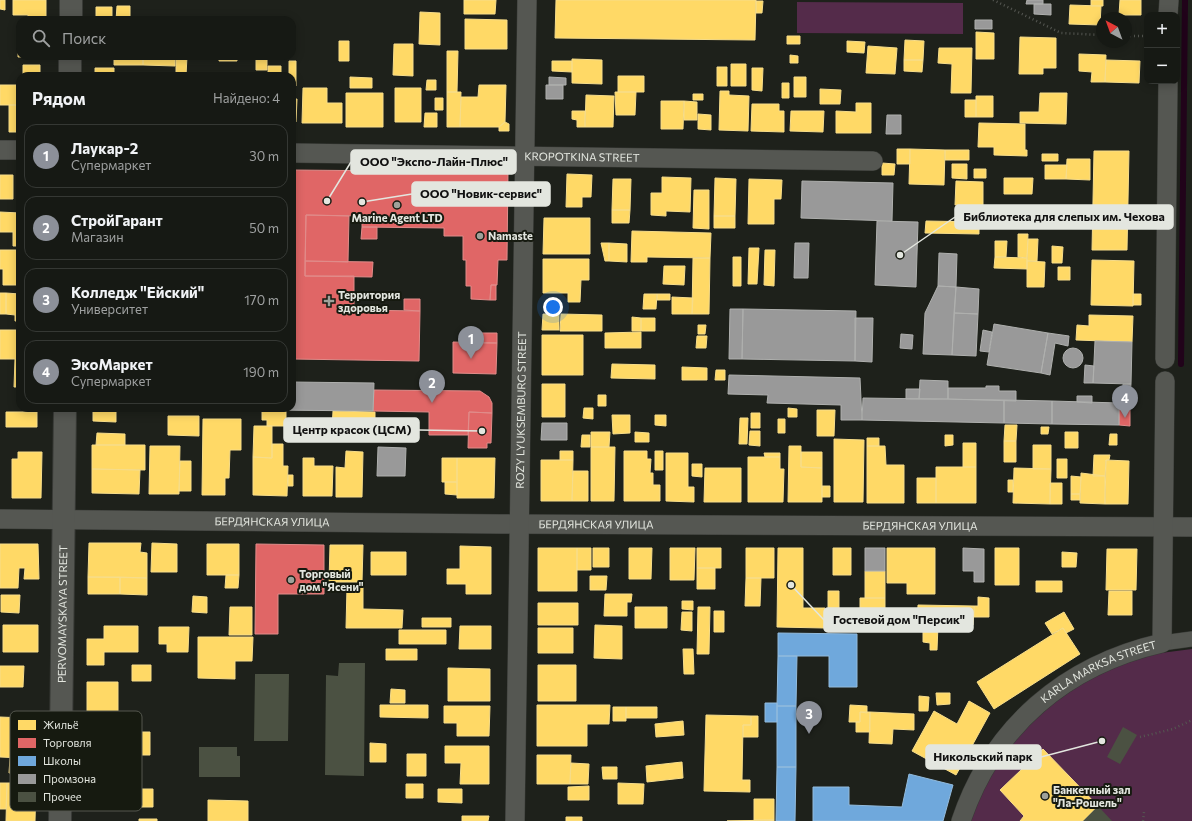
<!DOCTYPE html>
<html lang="ru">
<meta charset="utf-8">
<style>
:root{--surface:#161914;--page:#232622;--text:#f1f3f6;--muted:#9ea0a0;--line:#353834;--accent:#8c9099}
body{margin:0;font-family:Commissioner,sans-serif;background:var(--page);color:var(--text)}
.controls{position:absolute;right:12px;top:12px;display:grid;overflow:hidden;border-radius:8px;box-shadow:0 2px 10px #0003}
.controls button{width:36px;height:36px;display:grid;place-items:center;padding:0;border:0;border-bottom:1px solid var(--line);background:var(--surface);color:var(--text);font:20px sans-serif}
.compass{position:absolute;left:1096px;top:12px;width:36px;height:36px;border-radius:50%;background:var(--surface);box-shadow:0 2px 10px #0003;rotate:319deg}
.you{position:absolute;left:553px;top:307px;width:14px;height:14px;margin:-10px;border:3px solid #fff;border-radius:50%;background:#1a73e8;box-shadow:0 0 0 6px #1a73e833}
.badge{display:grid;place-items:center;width:26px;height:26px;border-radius:50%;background:var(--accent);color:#fff;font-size:13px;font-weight:700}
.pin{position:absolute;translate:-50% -33px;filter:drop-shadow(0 1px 2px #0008)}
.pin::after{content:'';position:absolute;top:21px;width:14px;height:12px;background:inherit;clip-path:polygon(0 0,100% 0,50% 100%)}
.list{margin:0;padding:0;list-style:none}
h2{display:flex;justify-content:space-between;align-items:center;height:52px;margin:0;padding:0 16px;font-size:17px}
h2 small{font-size:13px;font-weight:400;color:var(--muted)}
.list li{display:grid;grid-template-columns:26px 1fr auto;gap:12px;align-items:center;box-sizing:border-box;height:64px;margin:0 8px 8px;padding:0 8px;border:1px solid var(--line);border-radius:12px}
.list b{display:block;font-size:15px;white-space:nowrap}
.list p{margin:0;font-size:13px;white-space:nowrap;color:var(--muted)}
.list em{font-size:13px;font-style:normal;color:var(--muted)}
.icon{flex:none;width:22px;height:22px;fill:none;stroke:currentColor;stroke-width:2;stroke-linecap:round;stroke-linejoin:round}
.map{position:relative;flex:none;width:1192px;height:821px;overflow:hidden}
.search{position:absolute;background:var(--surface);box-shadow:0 2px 10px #0003;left:16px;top:16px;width:280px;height:44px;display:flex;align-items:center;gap:10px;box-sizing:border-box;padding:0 14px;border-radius:12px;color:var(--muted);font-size:15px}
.panel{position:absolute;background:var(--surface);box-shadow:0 2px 10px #0003;left:16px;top:72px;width:280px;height:340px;border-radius:12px}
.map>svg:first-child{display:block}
.green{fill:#542b4a}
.homes{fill:#ffd966;stroke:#f7dd8a}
.shops{fill:#e06666;stroke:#e18c8a}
.schools{fill:#6fa8dc;stroke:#92bbdd}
.industry{fill:#999;stroke:#afb0ae}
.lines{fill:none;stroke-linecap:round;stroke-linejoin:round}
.stream{stroke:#21031a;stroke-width:6}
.building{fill:#4b5142}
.pedestrian-casing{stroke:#383a36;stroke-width:16}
.minor-casing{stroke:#383a36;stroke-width:20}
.tertiary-casing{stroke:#383a36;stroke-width:24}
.path{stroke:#555752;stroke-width:2.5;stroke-dasharray:1 3;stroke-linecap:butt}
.pedestrian{stroke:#555752;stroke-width:15}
.minor{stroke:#555752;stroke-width:19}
.tertiary{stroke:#555752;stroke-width:22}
.poi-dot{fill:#9ea19a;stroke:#161a10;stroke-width:1.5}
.labels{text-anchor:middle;stroke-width:4;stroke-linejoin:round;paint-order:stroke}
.street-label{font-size:11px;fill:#e3e6df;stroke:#161a10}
.poi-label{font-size:11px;font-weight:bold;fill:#e3e6df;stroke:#161a10;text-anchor:start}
.key{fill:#161a10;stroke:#54574e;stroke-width:1}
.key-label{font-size:11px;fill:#e3e6df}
.leader{fill:none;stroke:#e3e6df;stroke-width:1.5}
.callout-dot{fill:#e3e6df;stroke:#161a10;stroke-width:1.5}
.callout{fill:#e3e6df;stroke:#e3e6df;stroke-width:1.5}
.callout-label{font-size:12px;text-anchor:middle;font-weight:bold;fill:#111}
</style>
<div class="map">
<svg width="1192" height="821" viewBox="0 0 1192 821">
<rect width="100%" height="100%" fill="#1e211b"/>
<path class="green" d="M797,2L963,3V34L797,33Z
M1192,649V821H968L982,788L1018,735L1065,692L1107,669L1153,654Z"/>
<path class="homes" d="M0,0H5V10L0,9Z
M13,0H46V20H28V15H13Z
M464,0H496L495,14H464Z
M556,0H756L755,40L555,38Z
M1091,0H1103V6H1091Z
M1120,0H1141V15H1119Z
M756,1H763L762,13H756Z
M1070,5L1101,6L1100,25L1069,24Z
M117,6H130V20H116Z
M96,7H112V20H96Z
M420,12L440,13V45L419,44Z
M465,19L507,20V49H465Z
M976,32L994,33V59H976Z
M18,36H20V56L43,57H18Z
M787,36H800V44H787Z
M1020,37L1056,38V68H1043V74H1019Z
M905,40L924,41L923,60H904Z
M339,41H349V61H339Z
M847,41L865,42L864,53L847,52Z
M394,44H413V76L393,75Z
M868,46L897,48L895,74L866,73Z
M939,48H972L971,93H951L952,64L938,63Z
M447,51H458L457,92H447Z
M1079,54L1106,55L1105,82H1091L1092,72L1079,71Z
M790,55L798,56V63H790Z
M114,56H143V65H114Z
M143,56H175V66L143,65Z
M176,56H187L186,76H176Z
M219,56H237V61H219Z
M256,56H267V70H256Z
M572,59L602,60V84L572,83Z
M904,60H923L922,72L904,71Z
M1106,60L1140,61L1139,83L1105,82Z
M289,61H296V86H292V76H282H289Z
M552,61H572V72L552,71Z
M731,64H746V86H731Z
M23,65H40V76H23Z
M268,66H281V76H268Z
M717,67H727V86H717Z
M95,68H114V76H95Z
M752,68H763L762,91L752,90Z
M618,76H644V92H618Z
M350,77L372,78V88H350Z
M794,77H806V97H794Z
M427,80H436V90H426Z
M782,83H789V98H782Z
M0,85H20V105H0Z
M479,85H506L505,122L499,127H460L461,97H478Z
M303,88H327V103H342V123H302Z
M395,88H421V122H395Z
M820,89L841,90L840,104H820Z
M720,91H729V95L749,96L748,131L719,130Z
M447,92H461L460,127H447Z
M615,92H636L635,115H616Z
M346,93H383V127H346Z
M1040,93H1067L1066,124L1020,123V112H1039Z
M693,94H703V100H693Z
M586,95L614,96L613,127H585Z
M976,96H993V117H976Z
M435,98H443V110H435Z
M292,99H297L296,122H292Z
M965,100H976V117H965Z
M661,101H684L683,129H661Z
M684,101L697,102V120H684Z
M856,103H871V133H836V111L856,112Z
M752,104H779V111H784V132L751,131Z
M9,105H20V132H9Z
M572,111H585V127H577V120L572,119Z
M791,111H824L823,132L790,131Z
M425,113H437V127H424Z
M698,114L711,115V130L698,129Z
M505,122L509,124V131H499V127Z
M979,123L1025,124V150H1027V156L994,155V147H978Z
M897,149H910V164H897Z
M910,149L945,150L944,185L909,184Z
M945,150H969V160H945Z
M1094,151H1129L1127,250H1092Z
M1042,154H1058V161H1042Z
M1067,159H1090V180L1066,179Z
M882,163L895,164L894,175H882Z
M952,164H967V179L952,178Z
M1045,165H1067L1066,179H1045Z
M974,169H986V178H974Z
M567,174L592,175L591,197H582V207H566Z
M0,175H13V199H0Z
M662,177L691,178L690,212L666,211V216L651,215V193H662Z
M715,178L736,179L735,216H714Z
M1004,178H1033L1032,194H1004Z
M613,179H631L630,210H612Z
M749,179L782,180L781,199H774V224H748Z
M956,181L983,182V212L967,211V205H955Z
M694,190H709V229L693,228Z
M612,210H630L629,223H612Z
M0,212L20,213V246H13V232H0Z
M714,216H735V228H714Z
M544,218H590V254H543Z
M926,221L979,222V234L925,233Z
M632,231L711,233L710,258L647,257V262H631Z
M1018,234H1028L1027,258L1018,257Z
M1028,239H1038L1037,261H1027Z
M995,241H1007L1006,257H995Z
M601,243H609V261H605Z
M609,243L627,244V262L609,261Z
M1052,246L1063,247L1062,263H1052Z
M749,248H759L757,284H748Z
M0,250H20V285H3V269H0Z
M765,250H775L774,286L764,285Z
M733,257H741V286H733Z
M995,257L1027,258V269L994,268Z
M693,258H710L709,314H692Z
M543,259H589V280H581L580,302H568V293H543Z
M1092,260L1134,261L1133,306L1091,305Z
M1027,261L1045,262L1044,287H1027Z
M664,266H685L684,285L663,284Z
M1058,267H1070V280H1058Z
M0,293H6V314H0Z
M6,293L20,294V321H15V315L6,314Z
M644,294H657L656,309H643Z
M657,294H670V300H657Z
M1133,294H1141V305H1133Z
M672,297L693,298L692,314H672Z
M543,314H559V330H542Z
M561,314L602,315V331H560Z
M1089,315L1133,316L1132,342L1076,340L1077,325L1089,326Z
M632,317L641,318V331H632Z
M641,318H655V331H641Z
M698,325H706L705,334H698Z
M0,330H20V387H14L15,359H0Z
M641,332V348H605V333Z
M542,335H583V375H542Z
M697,336H707L706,348H696Z
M612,364L655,365V379L611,378Z
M682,367L707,368V380H682Z
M716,370H725V380H715Z
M542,384H565V417H542Z
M598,395H606V406H598Z
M93,408H151V411H116V422L93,421Z
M584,408H593V419L583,418Z
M788,408L797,409V417H788Z
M262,410H286V426H267V420H262Z
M817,410H835L834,436H817Z
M333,411L375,412V431L332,430Z
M6,412H37V427H6Z
M751,413H760V428H751Z
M612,415H630V433L613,434Z
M655,415H666V426L655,425Z
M168,416H199V436L168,435Z
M740,418H748L747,444H739Z
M203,419H241V450H230L229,478H225V495H202Z
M778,419H785V433H778Z
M1005,425H1017L1016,441H1004Z
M254,426H272V458L253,457Z
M1041,427H1049L1048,434H1041Z
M750,431H760V446L749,445Z
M591,432H610L609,447H591Z
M635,432L649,433V442H635Z
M1065,432H1078V448H1065Z
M97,433L125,434V445H96Z
M1110,434H1117V445H1109Z
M582,435H590V447H581Z
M945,435H953V445L945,446Z
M867,438H879V446H867Z
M834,439L864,440L863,502H834Z
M1004,441H1016V462H1004Z
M963,443H976V467H963Z
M272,444H283V466H288L287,496L253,495V457L272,458Z
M92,445H145V470L92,469Z
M1033,445H1051V469H1033Z
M150,446H180L179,494H149Z
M789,446H801V467L822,468V502H788Z
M867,446H885L886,465H904V503H867Z
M591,447H615L614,501H591Z
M346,451L363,452L362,497H336V467L345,468Z
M560,451H573V460H560Z
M624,451H647V459H651L650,473H653V485H660V501H624Z
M655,451H663V470H655Z
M18,452H42L41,498H12V459H18Z
M801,452H822V468L801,467Z
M666,453H688V487H694V502L666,501Z
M764,453H780V457H765Z
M1094,455H1110L1109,460H1106L1105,476H1093Z
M748,457H780V469H784L783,502H748Z
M303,458H314V466H333L332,496H303Z
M442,458H457V482H442Z
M457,458H495L494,498H457Z
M1057,459H1067V478H1057Z
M541,460H573L572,501H541Z
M1106,460L1129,461L1128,504H1105Z
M180,461H191V491H179Z
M692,464H702V477L692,476Z
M936,467H976V503H936Z
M705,468H741V502H704Z
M1014,468L1051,469L1050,504L1013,503Z
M92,469L140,470L139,494L92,493Z
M573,471H588V501H572Z
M1081,473L1105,476V504L1080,503Z
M288,475H293V486H288Z
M1071,476L1081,477L1080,494H1071Z
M917,478H936V503H917Z
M1008,480H1013V492H1008Z
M445,482H457V495L445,494Z
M1050,483H1062V504H1050Z
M822,486H830V497H822Z
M1071,494H1080V500H1071Z
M89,543H141L140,552L147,553V578L88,577Z
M152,543L177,544V572H151Z
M0,544H38L39,579H24L25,568H19L18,588H0Z
M207,544H239V575H207Z
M330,545H363L362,582H329Z
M460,546L491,547V594H466V584H447V569H460Z
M538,548H577V591H538Z
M577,548H591V570H577Z
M593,548H609V567H593Z
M629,548H652L651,579H629Z
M670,548H695L694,580H670Z
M697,548H721V568H697Z
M746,548H774V578H746Z
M778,548H803V608H825L824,628L777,627Z
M833,548H851V575H833Z
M887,548H935V594H907V583H887Z
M995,548H1019V585H995Z
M1107,549H1137L1136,590H1106Z
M371,552H406V575H371Z
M1062,552L1077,553L1076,567H1062Z
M697,568H715V589H697Z
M865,571H885V598H865Z
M226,575H239L238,588H225Z
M590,576H607L606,590H590Z
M88,577H120V594H88Z
M120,577L147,578V595L120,594Z
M746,578H761L760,606H745Z
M1036,581H1062V592H1036Z
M347,587H363V609L403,610L402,628H346Z
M828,591H839V611H828Z
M1109,591H1132V615H1108Z
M605,594H632L631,602H627V616H604Z
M1,595H20L19,613L1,612Z
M193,596L207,597V613L192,612Z
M978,597L989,598V617H974V606H978Z
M860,598H885V628L860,629Z
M682,601H693V610L682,609Z
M538,603H578V625H538Z
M918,605L974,606L973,625H917Z
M230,607H252V635H229Z
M635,607H667V628H635Z
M698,607H710L709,654H697Z
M714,611H724V632H714Z
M682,612H692V631L681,630Z
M1064,612L1074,629L1066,633L1063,628L1052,634L1045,623Z
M422,618H451V627H422Z
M3,625H38V652H3Z
M595,625L622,626V659L594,658Z
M923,625H938L937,650H930V643L923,642Z
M104,626H138V652H104V665H87V639H104Z
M460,626H491V649H459Z
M159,627H189L188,652H167V644H159Z
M538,628H573V653H538Z
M1063,628L1080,654L994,709L977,682Z
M399,630H446V644H399Z
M198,637H253L252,661H235V679L198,678Z
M386,649H417V660H386Z
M683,649H693L694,674H684Z
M132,665H151V681H132Z
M538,665H576V701H538Z
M0,666H24L23,687H0Z
M448,668L490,669V701H448Z
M87,682H118V716H87Z
M391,689L405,690V703H390Z
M936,693H950V704L937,705Z
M919,696L929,697L928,711H919Z
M969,701L990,713L956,775L912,751L934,711L957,724Z
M380,705H428V718L380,717Z
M537,705H610L609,724H587V746H537Z
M850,705L867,706V713L860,712V722H849Z
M444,706H490L489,736H457V723H444Z
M613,707H626V721H613Z
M626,707H657V718H626Z
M860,712H870V732H856V722H860Z
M870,712L914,714V730L893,729L892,744L869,743Z
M706,715L751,716V725H743L742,780H750V792L704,791Z
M751,716H758V737H743V725H751Z
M0,717L24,718L22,758L0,757Z
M683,721L684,735L656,737L655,724Z
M86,732H150V755H86Z
M370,743L386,744V762H370Z
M445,746H489V784H460L461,763H445Z
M1043,749L1098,806L1083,821H1020L1024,816L1000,790Z
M407,754H426V776H407Z
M537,755H571L570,784H537Z
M10,758H22V773H9Z
M682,762L683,778L647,782L646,766Z
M571,763L589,764L588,784H570Z
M602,767H617V779H603Z
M0,783H7L6,809H0Z
M7,783H36L35,821H6Z
M618,783L644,784L643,804H618Z
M406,784H423V798H406Z
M589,786V800H568V787Z
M126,789H153V807H126Z
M438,789H462V803L438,802Z
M754,799H774V820H754Z
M208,800L248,801V821H208Z
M462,816H489L488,821H462Z
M566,817H582V821H566Z
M139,819H157V821H139Z
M774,820V821H727Z"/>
<path class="shops" d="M292,170L508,172L507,260H498L497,285H491L490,300L471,299V286H466V260H463V236H444V228L362,227V216L306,215L305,276H354V310L420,311L419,361L292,359Z
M306,215L349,216L348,262L305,261Z
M362,227H377V239H361Z
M305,261L373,262L372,277L305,276Z
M491,285H496V300H490Z
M404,299H420V311L404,310Z
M475,333H497V343H475Z
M453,342L497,343L496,374L453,373Z
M374,390L480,391L489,397L492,403V413L469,412L468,435H429V412L373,411Z
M1119,409H1130V426L1119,425Z
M469,412L492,413L491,443H487V448H468Z
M256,544L324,545V594H278V634H255Z"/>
<path class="schools" d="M778,633L857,634V687H829V656H778Z
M778,656H797L796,706H777Z
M765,703H777V722H765Z
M777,706H796V767H777Z
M777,767H796L795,821H776Z
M909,774L953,785L943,821H813V787H849V805L902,807Z"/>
<path class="industry" d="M1027,0H1043V4H1026Z
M1034,4H1051V15L1034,14Z
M975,20H992V29H975Z
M549,77L566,78V85H549Z
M546,85H563V99H546Z
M887,115H901V134H886Z
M802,181L893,183L892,221L801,218Z
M877,221L918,222L916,287L875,285Z
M795,243H809L808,278H794Z
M939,253L957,254L956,287L938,286Z
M938,286L956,287L952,355L923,354L925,313Z
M956,287L979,289L978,314L954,313Z
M730,309H743L742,359H729Z
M743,309L856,311L855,361L742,359Z
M954,313L978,314L976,356L952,355Z
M855,318H873L872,362L855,361Z
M994,324L1048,333L1041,373L987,365Z
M983,330L992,332L989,352L980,351Z
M1048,333L1069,336L1068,346L1055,343L1050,375L1041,373Z
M901,334L913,335L912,349L900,348Z
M1095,341L1132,342L1131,384L1093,383Z
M1063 358a10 10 0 1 1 20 0a10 10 0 1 1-20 0Z
M1085,365L1094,366L1093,383H1084Z
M729,375L860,378L862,420H841V405L767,403L768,395L728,394Z
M920,380L948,381V399H919Z
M292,382L374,383L373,411L272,410V408H292Z
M1123,384H1131L1130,396L1123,395Z
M986,386H999V391H1016V401L948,399V388H986Z
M906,389H920L919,399H906Z
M1077,396H1092V403L1077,402Z
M863,398L1004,400V423L862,420Z
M1004,400L1052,401V424L1004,423Z
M1052,401L1119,403V425L1052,424Z
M542,423H567V440H541Z
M378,447L406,448L405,476H377Z
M865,548H885V571H865Z
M963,548L984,549V582H974V571H963Z"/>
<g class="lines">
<path class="stream" d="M1181,364L1185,0"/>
</g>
<path class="building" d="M339,663H365L364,776L325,775L326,675L338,676Z
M255,674H289L288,741H254Z
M1123,727L1137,735L1120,764L1107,757Z
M199,747H237V756H240V777H199Z
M1098,806L1112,821H1083Z"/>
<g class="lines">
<defs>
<path id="pedestrian" d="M1162,643L1192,639"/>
<g id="minor">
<path d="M1168,15L1169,0"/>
<path d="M0,150H20"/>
<path id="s1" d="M292,153L873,161"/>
<path d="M1165,359L1168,81"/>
<path id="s2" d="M0,519L500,524L1192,527"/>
<path id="s3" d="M515,821L527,0"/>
<path id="s4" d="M961,821C993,726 1066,665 1162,643L1165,381"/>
</g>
<g id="tertiary">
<path d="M71,20V0"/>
<path d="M70,76V56"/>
<path id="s5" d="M60,821L65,408"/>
</g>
</defs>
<use href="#pedestrian" class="pedestrian-casing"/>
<use href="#minor" class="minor-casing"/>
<use href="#tertiary" class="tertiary-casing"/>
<path class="path" d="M993,0L1061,33L1102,35
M1126,36H1147
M1140,737L1173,729L1192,720
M1143,821L1144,812"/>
<use href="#pedestrian" class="pedestrian"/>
<use href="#minor" class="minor"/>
<use href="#tertiary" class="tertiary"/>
</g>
<g class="poi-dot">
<circle cx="397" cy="205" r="4"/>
<circle cx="480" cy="236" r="4"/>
<path d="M327 295h4v4h4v4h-4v4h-4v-4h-4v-4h4z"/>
<circle cx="291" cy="580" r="4"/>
<circle cx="1045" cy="796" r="4"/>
</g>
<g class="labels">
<g class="street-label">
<text dy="4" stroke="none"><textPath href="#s1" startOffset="290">KROPOTKINA STREET</textPath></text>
<text dy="4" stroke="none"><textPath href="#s3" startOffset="411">ROZY LYUKSEMBURG STREET</textPath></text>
<text dy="4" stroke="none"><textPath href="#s2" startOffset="272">БЕРДЯНСКАЯ УЛИЦА</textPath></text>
<text dy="4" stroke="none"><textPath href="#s2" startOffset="596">БЕРДЯНСКАЯ УЛИЦА</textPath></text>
<text dy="4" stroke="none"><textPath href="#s2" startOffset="920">БЕРДЯНСКАЯ УЛИЦА</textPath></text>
<text dy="4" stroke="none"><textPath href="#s5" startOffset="207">PERVOMAYSKAYA STREET</textPath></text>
<text dy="4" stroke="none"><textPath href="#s4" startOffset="211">KARLA MARKSA STREET</textPath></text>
</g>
<g class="poi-label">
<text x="397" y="222" text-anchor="middle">Marine Agent LTD</text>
<text x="488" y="240">Namaste</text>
<text x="338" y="299">Территория<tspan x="338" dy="13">здоровья</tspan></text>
<text x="299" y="578">Торговый<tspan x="299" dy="13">дом "Ясени"</tspan></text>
<text x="1053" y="794">Банкетный зал<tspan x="1053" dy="13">"Ла-Рошель"</tspan></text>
</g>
</g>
<rect x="10" y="711" width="132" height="100" rx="6" class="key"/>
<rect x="18" y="720" width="18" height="10" fill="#ffd966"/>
<rect x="18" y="738" width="18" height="10" fill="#e06666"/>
<rect x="18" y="756" width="18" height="10" fill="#6fa8dc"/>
<rect x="18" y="774" width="18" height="10" fill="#999"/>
<rect x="18" y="792" width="18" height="10" fill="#4b5142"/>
<g class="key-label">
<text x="43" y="729">Жильё</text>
<text x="43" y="747">Торговля</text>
<text x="43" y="765">Школы</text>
<text x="43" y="783">Промзона</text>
<text x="43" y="801">Прочее</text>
</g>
<path class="leader" d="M327 201L351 162M362 202L412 194M900 255L955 217M482 431L419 430M791 585L824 620M1102 741L1041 757"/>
<g class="callout-dot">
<circle cx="327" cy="201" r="4"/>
<circle cx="362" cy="202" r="4"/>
<circle cx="900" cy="255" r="4"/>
<circle cx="482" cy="431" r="4"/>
<circle cx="791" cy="585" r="4"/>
<circle cx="1102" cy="741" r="4"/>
</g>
<g class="callout">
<rect x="351" y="150" width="165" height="24" rx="4"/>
<rect x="412" y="182" width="138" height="24" rx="4"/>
<rect x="955" y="205" width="218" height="24" rx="4"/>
<rect x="284" y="418" width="135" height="24" rx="4"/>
<rect x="824" y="608" width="149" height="24" rx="4"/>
<rect x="926" y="745" width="115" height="24" rx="4"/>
</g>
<g class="callout-label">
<text x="434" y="166">ООО "Экспо-Лайн-Плюс"</text>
<text x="481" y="198">ООО "Новик-сервис"</text>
<text x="1064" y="221">Библиотека для слепых им. Чехова</text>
<text x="352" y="434">Центр красок (ЦСМ)</text>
<text x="899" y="624">Гостевой дом "Персик"</text>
<text x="983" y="761">Никольский парк</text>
</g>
</svg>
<div class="controls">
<button>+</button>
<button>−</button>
</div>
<svg class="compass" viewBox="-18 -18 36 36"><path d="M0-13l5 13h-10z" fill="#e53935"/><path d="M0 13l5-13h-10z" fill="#9ea0a0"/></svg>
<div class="you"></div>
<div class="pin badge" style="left:471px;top:359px">1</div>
<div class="pin badge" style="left:432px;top:403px">2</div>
<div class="pin badge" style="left:809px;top:734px">3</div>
<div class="pin badge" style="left:1125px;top:418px">4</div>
<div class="search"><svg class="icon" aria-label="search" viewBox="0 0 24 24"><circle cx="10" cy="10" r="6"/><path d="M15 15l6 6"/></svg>Поиск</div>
<section class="panel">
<h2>Рядом<small>Найдено: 4</small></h2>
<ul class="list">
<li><span class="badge">1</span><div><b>Лаукар-2</b><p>Супермаркет</p></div><em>30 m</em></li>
<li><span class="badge">2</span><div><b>СтройГарант</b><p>Магазин</p></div><em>50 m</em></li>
<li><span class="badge">3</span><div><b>Колледж &quot;Ейский&quot;</b><p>Университет</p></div><em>170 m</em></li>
<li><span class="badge">4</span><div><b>ЭкоМаркет</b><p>Супермаркет</p></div><em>190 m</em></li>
</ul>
</section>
</div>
